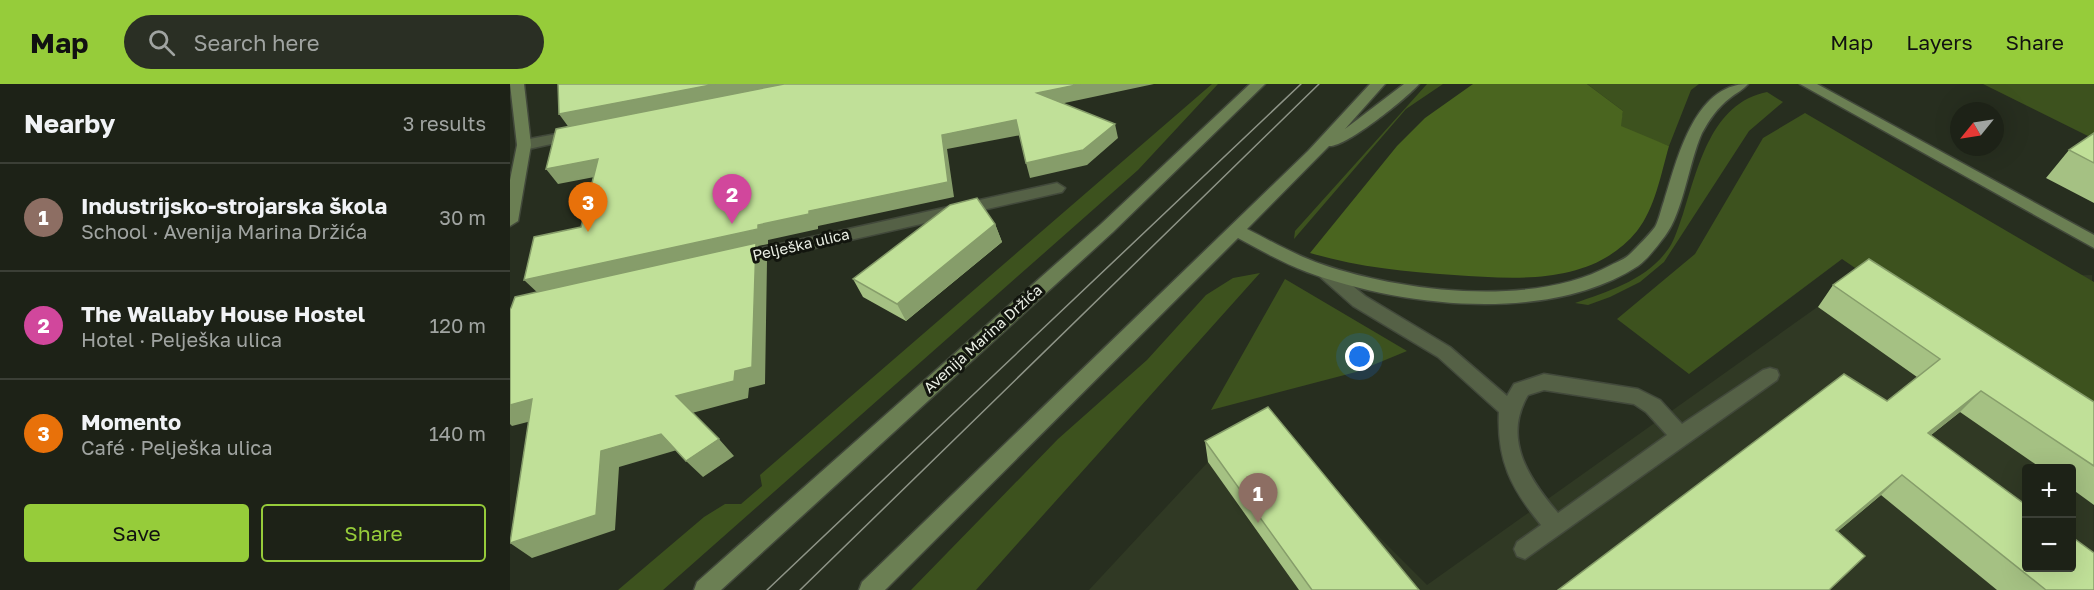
<!DOCTYPE html>
<meta charset="utf-8">
<style>
:root{--surface:#1d2217;--page:#2a2f24;--text:#f1f3f6;--muted:#a0a4a1;--line:#3b3f36;--accent:#96cc3a}
body{margin:0;font-family:"Golos Text",sans-serif;background:var(--page);color:var(--text)}
.controls{position:absolute;right:18px;bottom:18px;display:grid;overflow:hidden;border-radius:6px;box-shadow:0 6px 24px #0002}
.controls button{width:54px;height:54px;display:grid;place-items:center;padding:0;border:0;border-bottom:2px solid var(--line);background:var(--surface);color:var(--text);font:30px sans-serif}
.compass{position:absolute;left:1440px;top:18px;width:54px;height:54px;border-radius:50%;background:var(--surface);box-shadow:0 6px 24px #0002;rotate:240deg}
.you{position:absolute;left:850px;top:273px;width:21px;height:21px;margin:-15px;border:4px solid #fff;border-radius:50%;background:#1a73e8;box-shadow:0 0 0 9px #1a73e833}
.badge{display:grid;place-items:center;width:39px;height:39px;border-radius:50%;background:var(--accent);color:#fff;font-size:20px;font-weight:700}
.pin{position:absolute;translate:-50% -50px;filter:drop-shadow(0 2px 3px #0008)}
.pin::after{content:'';position:absolute;top:32px;width:21px;height:18px;background:inherit;clip-path:polygon(0 0,100% 0,50% 100%)}
.list{margin:0;padding:0;list-style:none}
h2{display:flex;justify-content:space-between;align-items:center;height:78px;margin:0;padding:0 24px;font-size:26px}
h2 small{font-size:20px;font-weight:400;color:var(--muted)}
.list li{display:grid;grid-template-columns:39px 1fr auto;gap:18px;align-items:center;box-sizing:border-box;height:108px;padding:0 24px;border-top:2px solid var(--line)}
.list b{display:block;font-size:22px;white-space:nowrap}
.list p{margin:0;font-size:20px;white-space:nowrap;color:var(--muted)}
.list em{font-size:20px;font-style:normal;color:var(--muted)}
.actions{display:flex;gap:12px;padding:18px 24px}
.actions a{flex:1;padding:14px 0;border:2px solid var(--accent);border-radius:6px;text-align:center;font-size:21px;color:var(--accent)}
.actions .main{background:var(--accent);color:#111}
.icon{flex:none;width:33px;height:33px;fill:none;stroke:currentColor;stroke-width:2;stroke-linecap:round;stroke-linejoin:round}
.map{position:relative;flex:none;width:1584px;height:506px;overflow:hidden}
header{display:flex;align-items:center;gap:36px;box-sizing:border-box;height:84px;padding:0 30px;background:var(--accent);color:#111}
header strong{font-size:28px}
nav{display:flex;gap:33px;margin-inline-start:auto;font-size:21px}
.search{width:420px;height:54px;background:var(--page);display:flex;align-items:center;gap:15px;box-sizing:border-box;padding:0 21px;border-radius:33px;color:var(--muted);font-size:22px}
main{display:flex}
aside{flex:1;background:var(--surface)}
.map>svg:first-child{display:block}
.built{fill:#303924;fill-rule:evenodd}
.green{fill:#3d521e}
.forest{fill:#4a651f}
.lines{fill:none;stroke-linecap:round;stroke-linejoin:round}
.lane-casing{stroke:#42493b;stroke-width:3}
.street-casing{stroke:#42493b;stroke-width:3}
.secondary-casing{stroke:#42493b;stroke-width:3}
.lane{fill:#556146;fill-rule:evenodd}
.street{fill:#556146;fill-rule:evenodd}
.secondary{fill:#6b7f53;fill-rule:evenodd}
.tram{stroke:#8e9487;stroke-width:1.5}
.wall{fill:#a5c183}
.shaded-wall{fill:#869d6a}
.building{fill:#c0e098;stroke:#869d6a;stroke-width:1.5}
.labels{text-anchor:middle;stroke-width:6;stroke-linejoin:round;paint-order:stroke}
.street-label{font-size:15px;fill:#eaefe5;stroke:#12150e}
</style>
<header>
<strong>Map</strong>
<div class="search"><svg class="icon" aria-label="search" viewBox="0 0 24 24"><circle cx="10" cy="10" r="6"/><path d="M15 15l6 6"/></svg>Search here</div>
<nav><a>Map</a><a>Layers</a><a>Share</a></nav>
</header>
<main>
<aside>
<h2>Nearby<small>3 results</small></h2>
<ul class="list">
<li><span class="badge" style="background:#8d6e63">1</span><div><b>Industrijsko-strojarska škola</b><p>School · Avenija Marina Držića</p></div><em>30 m</em></li>
<li><span class="badge" style="background:#d1479c">2</span><div><b>The Wallaby House Hostel</b><p>Hotel · Pelješka ulica</p></div><em>120 m</em></li>
<li><span class="badge" style="background:#e8710a">3</span><div><b>Momento</b><p>Café · Pelješka ulica</p></div><em>140 m</em></li>
</ul>
<div class="actions"><a class="main">Save</a><a>Share</a></div>
</aside>
<div class="map">
<svg width="1584" height="506" viewBox="0 0 1584 506">
<rect width="100%" height="100%" fill="#272e1f"/>
<path class="built" d="M1582,191L1584,506H579L698,378L760,344L917,501L1344,197ZM1516,384H1562V484H1516Z"/>
<path class="green" d="M702,0H708L628,86L153,506H108L194,433L215,420H231L252,402L250,391Z
M917,0H933L896,25L784,155L785,147Z
M1077,0H1189L1181,6L1159,62L1118,47L1110,42L1113,27Z
M1473,0H1584V55Z
M1257,8L1273,18L1239,47L1154,178L1130,198L1100,213L1078,221L1065,219C1099,207 1137,196 1159,164C1165,155 1169,141 1173,130C1188,84 1201,19 1257,8Z
M1295,29L1584,198V347L1332,175L1179,290L1107,235L1185,170L1253,54Z
M750,189L466,506H401L548,355L637,276L696,211L723,194Z
M775,195L897,267L846,288L701,326Z"/>
<path class="forest" d="M963,0H1077L1113,27L1111,42L1159,62C1151,90 1145,124 1127,147C1082,202 1007,195 944,191C895,188 848,183 800,169L887,62L915,34Z"/>
<g class="lines">
<defs>
<path id="lane" d="M815,182L821,184L855,212L940,263L997,312L1004,300L1034,290L1128,305L1150,316L1172,340L1253,286L1260,284L1267,286L1269,291L1267,296L1015,475L1007,472L1004,465L1007,458L1031,441C1001,404 987,377 989,328L928,273L843,222L809,192L807,188L809,184ZM1034,306L1124,320L1136,328L1157,351L1048,429C1019,395 992,355 1018,311Z"/>
<path id="street" d="M68,46L75,50L73,53L14,66L7,61L14,56Z
M547,99L555,104L552,108L230,181L222,175L230,169Z"/>
<path id="secondary" d="M0,0H14L21,61L8,137L0,142V96L7,61Z
M740,0H755L603,148L211,506H184L187,498L591,140Z
M860,0H875L835,45L894,0H909C897,14 835,64 819,62L737,145C761,157 785,171 811,180C892,208 1023,224 1101,181C1107,178 1115,175 1120,170C1128,162 1138,152 1145,143C1149,136 1151,125 1154,117C1167,76 1184,0 1238,0C1233,6 1226,9 1220,14C1208,23 1199,36 1192,49C1179,78 1173,129 1155,152C1148,161 1138,175 1128,182C1039,240 892,223 797,188C773,179 750,166 728,154L375,506H349L352,498L798,67Z
M1290,0H1307L1584,151V164Z"/>
</defs>
<use href="#lane" class="lane-casing"/>
<use href="#street" class="street-casing"/>
<use href="#secondary" class="secondary-casing"/>
<use href="#lane" class="lane"/>
<use href="#street" class="street"/>
<use href="#secondary" class="secondary"/>
<path class="tram" d="M257,506L791,0
M290,506L809,0"/>
</g>
<path class="wall" d="M1584,49V119L1536,94L1559,66Z
M485,140L492,158L396,237L353,213L343,195Z
M1323,201L1584,318V421L1562,405V384H1531L1450,328L1421,351L1584,506H1487L1371,411L1327,448L1048,506L1377,317L1407,293L1308,223Z
M695,357L909,506H789L698,378Z"/>
<path class="shaded-wall" d="M206,0H291L60,45L49,30Z
M571,0H644L531,24L527,9Z
M506,36L511,51L437,65L444,113L308,142V145L258,156V160L248,162L257,177L255,300L239,304L238,314L182,329L29,210L14,196L248,141L299,127L432,51Z
M605,40L608,54L577,81L520,94L516,79Z
M88,75L100,90L48,100L36,85Z
M485,140L492,158L396,237L387,220Z
M1471,307L1450,328L1397,370L1418,349Z
M22,315L41,332L2,342L0,340V321Z
M151,350L167,366L109,383L105,446L22,474L0,459L91,367Z
M209,355L224,372L193,393L176,377Z
M1392,391L1371,411L1307,465L1326,446Z"/>
<path class="building" d="M48,0H206L49,30Z
M274,0H571L527,9L605,40L573,66L516,79L506,36L432,51L438,98L299,127V130L248,141V145L14,196L24,153L71,143L88,75L36,85L46,45Z
M1584,49V79L1559,66Z
M467,114L485,140L387,220L343,195L440,121Z
M246,159L242,283L225,287L224,297L166,312L209,355L176,377L151,350L91,367L86,431L0,459L22,315L0,321V225L1,224L5,213Z
M1359,175L1584,318V382L1471,307L1418,349L1516,421V483H1562V453L1584,469V506H1536L1392,391L1326,446L1355,472L1319,506H1048L1334,290L1377,317L1430,275L1323,201Z
M758,323L909,506H802L695,357Z"/>
<g class="labels">
<g class="street-label">
<text transform="translate(291 161) rotate(-13)" y="5">Pelješka ulica</text>
<text transform="translate(473 255) rotate(-42)" y="5">Avenija Marina Držića</text>
</g>
</g>
</svg>
<div class="controls">
<button>+</button>
<button>−</button>
</div>
<svg class="compass" viewBox="-18 -18 36 36"><path d="M0-13l5 13h-10z" fill="#e53935"/><path d="M0 13l5-13h-10z" fill="#a0a4a1"/></svg>
<div class="you"></div>
<div class="pin badge" style="left:748px;top:439px;background:#8d6e63">1</div>
<div class="pin badge" style="left:222px;top:140px;background:#d1479c">2</div>
<div class="pin badge" style="left:78px;top:148px;background:#e8710a">3</div>
</div>
</main>
